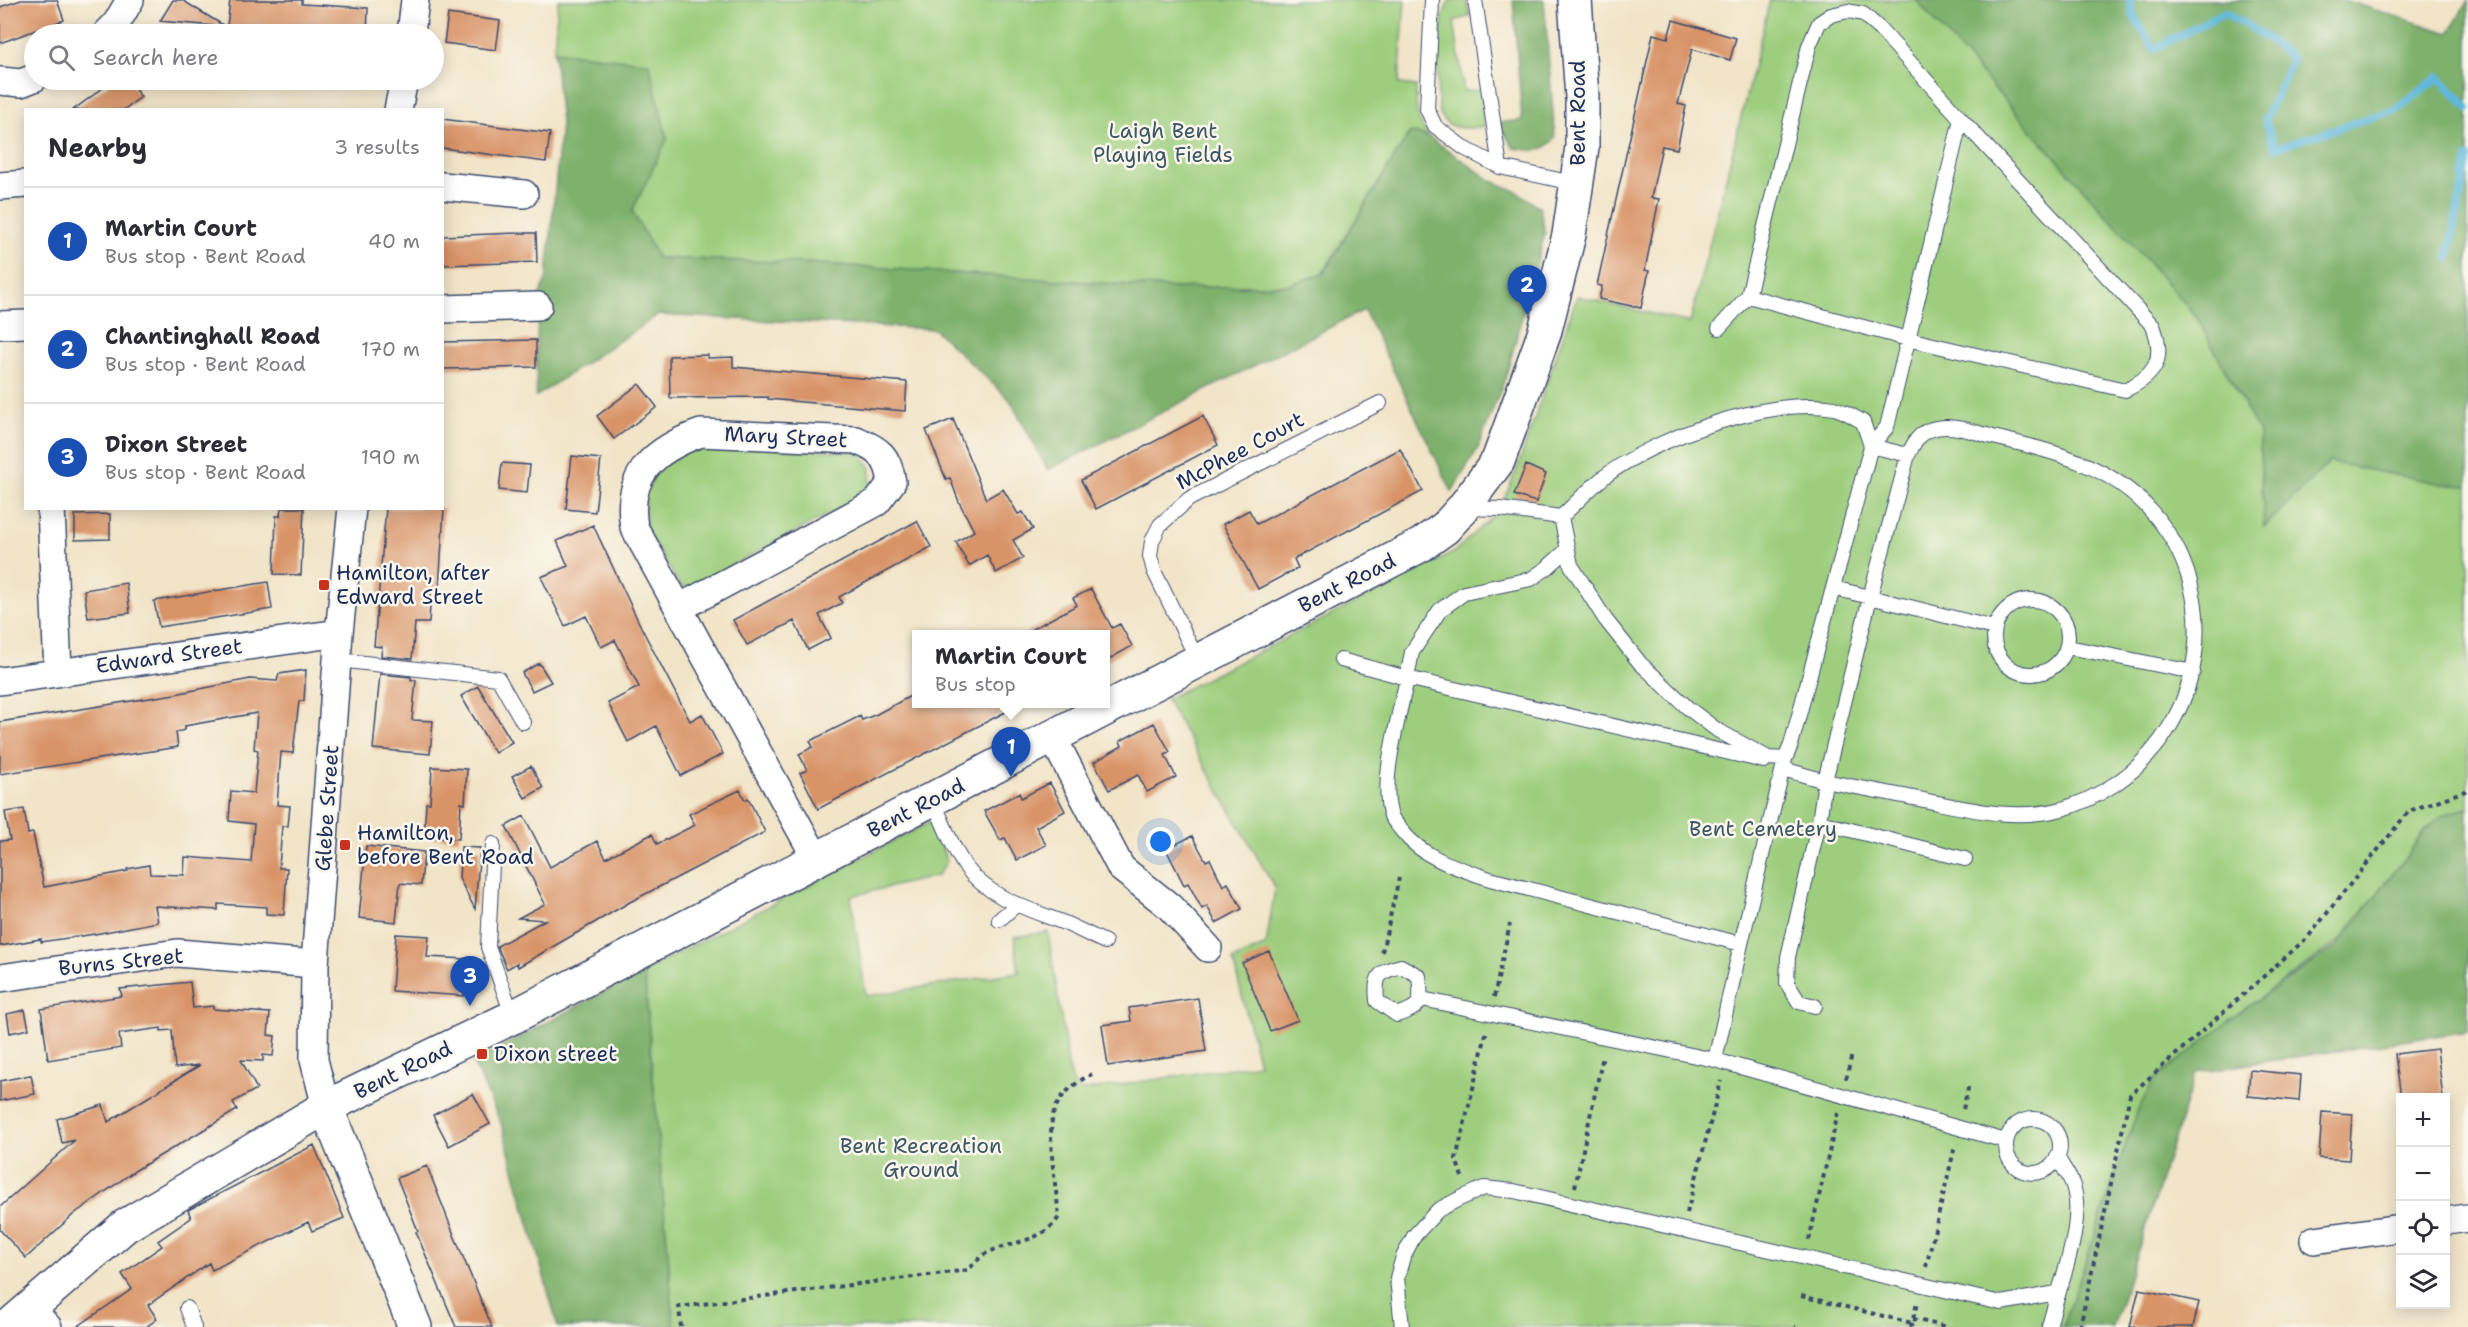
<!DOCTYPE html>
<meta charset="utf-8">
<style>
:root{--surface:#fff;--page:#f7f7f7;--text:#2b2b33;--muted:#7c7c81;--line:#e1e1e2;--accent:#0f766e}
body{margin:0;font-family:"Shantell Sans",sans-serif;background:var(--page);color:var(--text)}
.controls{position:absolute;right:18px;bottom:18px;display:grid;overflow:hidden;border-radius:0px;box-shadow:0 3px 15px #0003}
.controls button{width:54px;height:54px;display:grid;place-items:center;padding:0;border:0;border-bottom:2px solid var(--line);background:var(--surface);color:var(--text);font:30px sans-serif}
.you{position:absolute;left:1161px;top:842px;width:21px;height:21px;margin:-15px;border:4px solid #fff;border-radius:50%;background:#1a73e8;box-shadow:0 0 0 9px #1a73e833}
.badge{display:grid;place-items:center;width:39px;height:39px;border-radius:50%;background:var(--accent);color:#fff;font-size:20px;font-weight:700}
.pin{position:absolute;translate:-50% -50px;filter:drop-shadow(0 2px 3px #0008)}
.pin::after{content:'';position:absolute;top:32px;width:21px;height:18px;background:inherit;clip-path:polygon(0 0,100% 0,50% 100%)}
.popup{position:absolute;left:912px;top:630px;width:198px;height:78px;box-sizing:border-box;display:grid;place-content:center;border-radius:0px;background:var(--surface);filter:drop-shadow(0 2px 4px #0005);font-size:20px;white-space:nowrap;color:var(--muted)}
.popup b{font-size:22px;color:var(--text)}
.popup::after{content:'';position:absolute;left:50%;top:100%;margin-left:-12px;border:12px solid transparent;border-top-color:var(--surface)}
.list{margin:0;padding:0;list-style:none}
h2{display:flex;justify-content:space-between;align-items:center;height:78px;margin:0;padding:0 24px;font-size:26px}
h2 small{font-size:20px;font-weight:400;color:var(--muted)}
.list li{display:grid;grid-template-columns:39px 1fr auto;gap:18px;align-items:center;box-sizing:border-box;height:108px;padding:0 24px;border-top:2px solid var(--line)}
.list b{display:block;font-size:22px;white-space:nowrap}
.list p{margin:0;font-size:20px;white-space:nowrap;color:var(--muted)}
.list em{font-size:20px;font-style:normal;color:var(--muted)}
.icon{flex:none;width:33px;height:33px;fill:none;stroke:currentColor;stroke-width:2;stroke-linecap:round;stroke-linejoin:round}
.map{position:relative;flex:none;width:2468px;height:1327px;overflow:hidden}
.search{position:absolute;background:var(--surface);box-shadow:0 3px 15px #0003;left:24px;top:24px;width:420px;height:66px;display:flex;align-items:center;gap:15px;box-sizing:border-box;padding:0 21px;border-radius:33px;color:var(--muted);font-size:22px}
.panel{position:absolute;background:var(--surface);box-shadow:0 3px 15px #0003;left:24px;top:108px;width:420px;height:402px;border-radius:0px}
.map>svg:first-child{display:block}
.green{fill:#9dce7d;stroke:#5c7e6e;stroke-width:1.5}
.forest{fill:#7eb16c;stroke:#4c7065;stroke-width:1.5}
.lines{fill:none;stroke-linecap:round;stroke-linejoin:round}
.stream{stroke:#5fb8dc;stroke-width:8}
.building{fill:#d89366}
.service-casing{stroke:#3b4a6e;stroke-width:16}
.minor-casing{stroke:#3b4a6e;stroke-width:30}
.tertiary-casing{stroke:#3b4a6e;stroke-width:36}
.path{stroke:#3b4a6e;stroke-width:4;stroke-dasharray:4.5 4.5;stroke-linecap:butt}
.service{stroke:#fff;stroke-width:14}
.minor{stroke:#fff;stroke-width:27}
.tertiary{stroke:#fff;stroke-width:33}
.poi-dot{fill:#c8321e;stroke:#fbf7ec;stroke-width:2}
.labels{text-anchor:middle;stroke-width:5;stroke-linejoin:round;paint-order:stroke}
.street-label{font-size:21px;fill:#1b2f5e;stroke:#fbf7ec}
.park-label{font-size:21px;fill:#3c5766;stroke:#fbf7ec}
.poi-label{font-size:21px;fill:#1b2f5e;stroke:#fbf7ec;text-anchor:start}
</style>
<div class="map">
<svg width="2468" height="1327" viewBox="0 0 2468 1327">
<rect width="100%" height="100%" fill="#fbf7ec"/>
<filter id="ink" filterUnits="userSpaceOnUse"><feTurbulence type="fractalNoise" baseFrequency=".0167" numOctaves="2"/><feDisplacementMap in="SourceGraphic" scale="12" xChannelSelector="R" yChannelSelector="G"/><feConvolveMatrix kernelMatrix="1 2 1 2 8 2 1 2 1" color-interpolation-filters="sRGB"/></filter>
<filter id="wash" filterUnits="userSpaceOnUse"><feTurbulence type="fractalNoise" baseFrequency=".008" numOctaves="4" result="noise"/><feDisplacementMap in="SourceGraphic" scale="24" xChannelSelector="R" yChannelSelector="G"/><feGaussianBlur stdDeviation="1.35" result="paint"/><feColorMatrix in="noise" values="0 0 0 0 0 0 0 0 0 0 0 0 0 0 0 0 0 1.4 0 .05"/><feComposite in="paint" operator="in"/></filter>
<g filter="url(#wash)">
<rect width="100%" height="100%" fill="#f1e4c7"/>
<path class="green" d="M558,0H1405L1399,84L1416,86C1416,109 1415,118 1429,137L1410,132L1322,274L1288,285L1173,288L807,263L658,258L632,211L667,139L554,51Z
M1450,0H1467L1470,16L1454,21L1464,91L1480,90L1484,126C1469,129 1450,131 1441,116C1434,103 1439,28 1444,13C1445,9 1448,4 1450,0Z
M1770,0H1916L2196,316L2259,432L2264,526L2329,462L2443,484L2468,486V808L2445,814L2424,831L2407,856L2339,941L2240,1012L2158,1077L2137,1112L2063,1327H674L644,971L932,821L947,862L937,876L851,896L866,996L1019,972L1014,937L1048,932L1070,1076L1078,1091L1259,1064L1233,960L1266,945L1275,888L1166,699L1453,553L1500,509L1518,466L1577,296L1690,323Z
M698,445L859,452L871,468L870,489L862,497L689,588L680,586L646,530L645,495L659,467Z"/>
<path class="forest" d="M1513,0H1544L1555,138C1543,154 1532,151 1514,148L1498,123L1522,120Z
M1916,0H2344L2449,33L2468,0V486L2443,484L2329,462L2264,527L2259,432L2196,316Z
M554,51L649,63L667,139L632,211L658,258L807,263L1173,288L1288,285L1323,274L1410,132L1429,137L1492,181L1518,192L1540,208L1545,233L1506,376L1478,448L1452,492L1364,310L1048,470L1010,400L934,329L658,315L536,396L538,299L547,277L561,124Z
M2468,808V1031L2196,1072L2113,1327H2063L2137,1112L2154,1080L2240,1012L2336,946L2407,856L2424,831L2445,814Z
M644,971L674,1327H558L501,1123L473,1062Z"/>
<g class="lines">
<path class="stream" d="M2130,0L2133,15L2154,49L2225,12L2261,34L2293,59L2265,119L2275,148L2396,110L2439,77L2468,108
M2448,258L2468,158"/>
</g>
<g id="blocks">
<path class="building" d="M21,0H57L64,20L0,43V7Z
M173,0H182L226,27L160,21Z
M230,0H302V4L368,8L367,34H299L227,27Z
M448,14L500,21L496,50L444,43Z
M1673,20L1736,38L1730,60L1692,49L1678,104L1686,106L1677,149L1662,146L1651,198L1659,199L1645,270L1649,271L1641,308L1599,299L1602,286L1597,285L1653,34L1668,38Z
M114,80H129L141,97L123,110H73Z
M442,119L550,133L546,162L442,148Z
M518,233H536L537,262L442,265V236Z
M536,340V367L442,369V342Z
M708,355V358L733,357V367L907,382L905,411L768,399V397L670,398L669,356Z
M639,384L657,407L614,439L597,416Z
M1203,416L1218,445L1096,509L1081,480Z
M953,419L986,499L1003,489L1018,514L1023,512L1033,529L1013,540L1023,558L996,573L987,555L969,566L956,542L974,531L959,502L950,478L946,479L926,430Z
M1400,449L1423,491L1294,559L1298,568L1258,589L1223,524L1249,510L1257,524Z
M572,456L601,459L595,512L566,509Z
M502,463L530,465L527,493L499,490Z
M1526,465L1546,474L1536,502L1514,495Z
M281,508H304L301,575L274,574L276,516H280Z
M386,508H444L439,590L431,589L429,623H415L412,659L381,656L382,647L374,646Z
M110,514V539L75,540V515Z
M917,521L931,547L839,597L842,603L819,615L831,638L808,650L794,621L747,645L733,620Z
M593,525L641,627L690,721L702,714L723,754L681,776L656,726L628,742L608,703L639,687L615,640L601,647L586,616L565,626L541,577L568,566L557,541Z
M268,582L272,609L159,627L154,601Z
M126,583L130,613L88,618L84,590Z
M1091,589L1112,628L1120,624L1132,646L1106,661V634H1023L1077,605L1073,598Z
M539,663L551,682L532,691L522,673Z
M306,670L304,701H299L293,753L281,752L277,805L290,806L288,826H282L279,868H287L284,915L266,914V907L218,904V910L155,906L158,922L95,934L41,942V939L0,946V841L10,840L5,812L24,809L28,834L33,833L44,887L128,871L127,869L149,865L150,874L184,875L185,857L251,862L254,824L229,821L231,791L254,793L258,750L254,749L257,713L185,726V730L176,732L178,747L0,774V722L175,694L250,679L277,681L279,674Z
M380,674L411,677V680H416L412,720L433,721L430,754L373,749Z
M478,686L512,742L495,753L461,696Z
M916,693V704H1021L818,809L800,773L807,770L799,754L813,747L810,741L860,716L862,720L877,714Z
M1154,723L1170,752L1165,755L1176,777L1147,792L1138,775L1109,790L1094,762L1122,746L1120,741Z
M531,766L543,788L525,798L512,776Z
M432,767L467,769L465,804L461,803L459,839L424,837L426,803H430Z
M1050,783L1065,811L1036,827L1046,845L1017,860L1005,838L1000,840L984,811L1019,793L1021,798Z
M740,790L745,800L748,798L765,832L630,902L518,967L517,963L507,969L497,946L545,920L518,918L545,904L506,826L524,816L550,867L597,841L606,858L652,834L657,844L695,825L689,814Z
M1192,836L1206,861L1210,859L1223,886L1228,883L1242,909L1216,923L1207,906L1202,909L1188,883L1184,885L1166,849Z
M366,846L424,852L421,885L400,883L396,922L359,918Z
M461,847L480,848L475,909L459,878Z
M396,934L429,936L427,957L467,959L464,996L392,991Z
M1269,951L1298,1020L1270,1031L1242,963Z
M190,982L193,1008L213,1006V1009L270,1013L268,1035L275,1036L273,1056L263,1055V1061L241,1060L257,1089L233,1102L237,1110L136,1170L74,1214L26,1258L0,1230V1207L75,1140L62,1143L57,1119L103,1105L108,1122L200,1065L175,1068L172,1030L161,1031V1028L119,1034L121,1048L48,1060L41,1009L122,996L120,989Z
M1198,998L1206,1051L1108,1066L1102,1025L1131,1021L1129,1008Z
M25,1010L29,1029L10,1033L7,1014Z
M2437,1049L2443,1098H2401L2395,1054Z
M2250,1070L2301,1075L2299,1101L2248,1096Z
M31,1075L35,1094L0,1101V1081Z
M473,1094L490,1124L449,1146L433,1115Z
M2322,1112L2352,1114L2349,1160L2319,1158Z
M314,1145L344,1218L312,1231L308,1222L212,1270L209,1263L148,1305L157,1319L146,1327H77L132,1289L122,1274L162,1246L158,1241L191,1218L188,1210Z
M427,1166L454,1235L492,1327H456L416,1232L418,1231L397,1178Z
M2139,1289L2199,1302L2193,1327H2130Z"/>
</g>
</g>
<g filter="url(#ink)">
<use href="#blocks" fill-opacity="0" stroke="#3b4a6e" stroke-width="1.5"/>
<g class="lines">
<defs>
<path id="service" d="M1432,0L1427,109L1435,126L1464,148L1500,167L1577,184
M1475,0L1500,167
M1719,328L1748,296
M1465,508L1500,509L1561,517C1575,504 1589,489 1604,477C1654,438 1771,396 1834,408C1843,410 1854,417 1863,422L1871,446L1791,745L1785,759L1768,758L1717,730L1688,708L1640,663L1605,619L1571,565L1561,517
M1833,588L1870,597L1908,455L1871,446L1887,427L1961,119L1880,29L1863,14L1848,11L1831,15L1819,23L1809,46L1748,296L1908,339L2125,390C2155,376 2166,359 2153,326L1961,119
M1994 637a37 37 0 1 1 74 0a37 37 0 1 1-74 0Z
M2068,647L2193,672
M338,660L498,678L523,722
M1341,660L1407,678L1412,652L1440,610L1464,593L1531,579L1547,568L1568,549
M1198,661L1154,571L1150,556L1152,541L1160,525L1189,499L1380,403
M1764,761L1407,678C1400,714 1379,782 1391,816C1393,821 1399,826 1402,831C1424,859 1458,868 1490,879L1741,944L1785,759
M1783,769L1825,781L1870,597L1994,628
M933,800C943,822 951,846 965,866C989,899 1032,910 1067,924C1080,930 1092,936 1105,942
M1819,822L1965,859
M493,844L488,947L513,1017
M999,920L1017,904
M1401,966L1419,976C1422,1003 1423,1006 1397,1015L1377,1001C1375,977 1377,972 1401,966Z
M1422,999L1715,1060L1741,944
M1815,1006L1799,1002L1787,983L1788,957L1819,822L1825,781C1860,788 1894,794 1928,801C1973,810 2016,821 2062,809C2081,804 2098,795 2115,784C2206,723 2225,593 2151,511C2110,464 2051,451 1993,437C1970,431 1936,417 1917,439C1913,444 1911,450 1908,455
M1715,1060L2006,1141
M2006 1146a27 27 0 1 1 54 0a27 27 0 1 1-54 0Z
M187,1308L194,1327
M1402,1327L1397,1278L1403,1257L1414,1236L1438,1210L1459,1199L1484,1188L1514,1191L2001,1303L2057,1293
M2049,1327C2058,1287 2086,1225 2073,1186C2070,1176 2062,1166 2057,1157"/>
<path id="minor" d="M106,34L116,24L130,0
M411,34L415,0
M0,81L21,83L34,78
M398,110L404,80
M0,186L26,184
M442,186L524,194
M442,309L538,306
M0,325L26,324
M51,508L58,672
M679,608L877,502L892,482C888,456 880,450 856,440L701,433C655,449 625,474 634,527L816,858
M0,681L339,633
M1053,738L1121,868L1169,906L1208,948
M0,978L177,953L315,964
M326,1107L314,1060L315,964L339,633L352,508
M2446,1221L2468,1218
M2314,1240L2400,1228
M29,1308L48,1327"/>
<path id="tertiary" d="M326,1107L415,1327
M8,1327L125,1226L326,1107L513,1017L1421,545L1445,528L1463,508L1498,461L1544,334L1569,235L1582,147V97L1575,0"/>
</defs>
<use href="#service" class="service-casing"/>
<use href="#minor" class="minor-casing"/>
<use href="#tertiary" class="tertiary-casing"/>
<path class="path" d="M1382,952L1399,878
M1494,997L1510,924
M1846,1079L1852,1054
M1963,1109L1969,1084
M1462,1177L1456,1159L1487,1030
M1575,1187L1603,1056
M1687,1213L1721,1081
M1809,1240L1838,1113
M1926,1267L1955,1146
M1801,1296L1912,1323
M1913,1319L1947,1327
M681,1327L679,1307L968,1270C973,1265 979,1258 985,1254C1010,1241 1042,1243 1059,1217C1057,1192 1045,1131 1055,1109C1061,1093 1078,1081 1092,1074
M1795,1327H1796
M1911,1327L1917,1303
M2080,1327L2130,1095L2308,937L2409,811L2468,790"/>
<use href="#service" class="service"/>
<use href="#minor" class="minor"/>
<use href="#tertiary" class="tertiary"/>
</g>
</g>
<g class="poi-dot">
<rect x="318" y="579" width="12" height="12" rx="3"/>
<rect x="339" y="839" width="12" height="12" rx="3"/>
<rect x="476" y="1048" width="12" height="12" rx="3"/>
</g>
<g class="labels">
<g class="street-label">
<text transform="translate(1578 113) rotate(-90)" y="7">Bent Road</text>
<text transform="translate(786 437) rotate(3)" y="7">Mary Street</text>
<text transform="translate(1240 451) rotate(-28)" y="7">McPhee Court</text>
<text transform="translate(1347 583) rotate(-27)" y="7">Bent Road</text>
<text transform="translate(169 656) rotate(-8)" y="7">Edward Street</text>
<text transform="translate(327 808) rotate(-86)" y="7">Glebe Street</text>
<text transform="translate(916 808) rotate(-27)" y="7">Bent Road</text>
<text transform="translate(121 962) rotate(-6)" y="7">Burns Street</text>
<text transform="translate(403 1070) rotate(-26)" y="7">Bent Road</text>
</g>
<g class="park-label">
<text x="1163" y="138">Laigh Bent<tspan x="1163" dy="24">Playing Fields</tspan></text>
<text x="1763" y="836">Bent Cemetery</text>
<text x="921" y="1153">Bent Recreation<tspan x="921" dy="24">Ground</tspan></text>
</g>
<g class="poi-label">
<text x="336" y="580">Hamilton, after<tspan x="336" dy="24">Edward Street</tspan></text>
<text x="357" y="840">Hamilton,<tspan x="357" dy="24">before Bent Road</tspan></text>
<text x="494" y="1061">Dixon street</text>
</g>
</g>
</svg>
<div class="controls">
<button>+</button>
<button>−</button>
<button><svg class="icon" aria-label="locate" viewBox="0 0 24 24"><circle cx="12" cy="12" r="6"/><path d="M12 2v4M12 18v4M2 12h4M18 12h4"/></svg></button>
<button><svg class="icon" aria-label="layers" viewBox="0 0 24 24"><path d="M12 4l9 5-9 5-9-5zM3 14l9 5 9-5"/></svg></button>
</div>
<div class="you"></div>
<div class="pin badge" style="left:1011px;top:777px;background:#1a4fb4">1</div>
<div class="popup"><b>Martin Court</b>Bus stop</div>
<div class="pin badge" style="left:1527px;top:315px;background:#1a4fb4">2</div>
<div class="pin badge" style="left:470px;top:1006px;background:#1a4fb4">3</div>
<div class="search"><svg class="icon" aria-label="search" viewBox="0 0 24 24"><circle cx="10" cy="10" r="6"/><path d="M15 15l6 6"/></svg>Search here</div>
<section class="panel">
<h2>Nearby<small>3 results</small></h2>
<ul class="list">
<li><span class="badge" style="background:#1a4fb4">1</span><div><b>Martin Court</b><p>Bus stop · Bent Road</p></div><em>40 m</em></li>
<li><span class="badge" style="background:#1a4fb4">2</span><div><b>Chantinghall Road</b><p>Bus stop · Bent Road</p></div><em>170 m</em></li>
<li><span class="badge" style="background:#1a4fb4">3</span><div><b>Dixon Street</b><p>Bus stop · Bent Road</p></div><em>190 m</em></li>
</ul>
</section>
</div>
